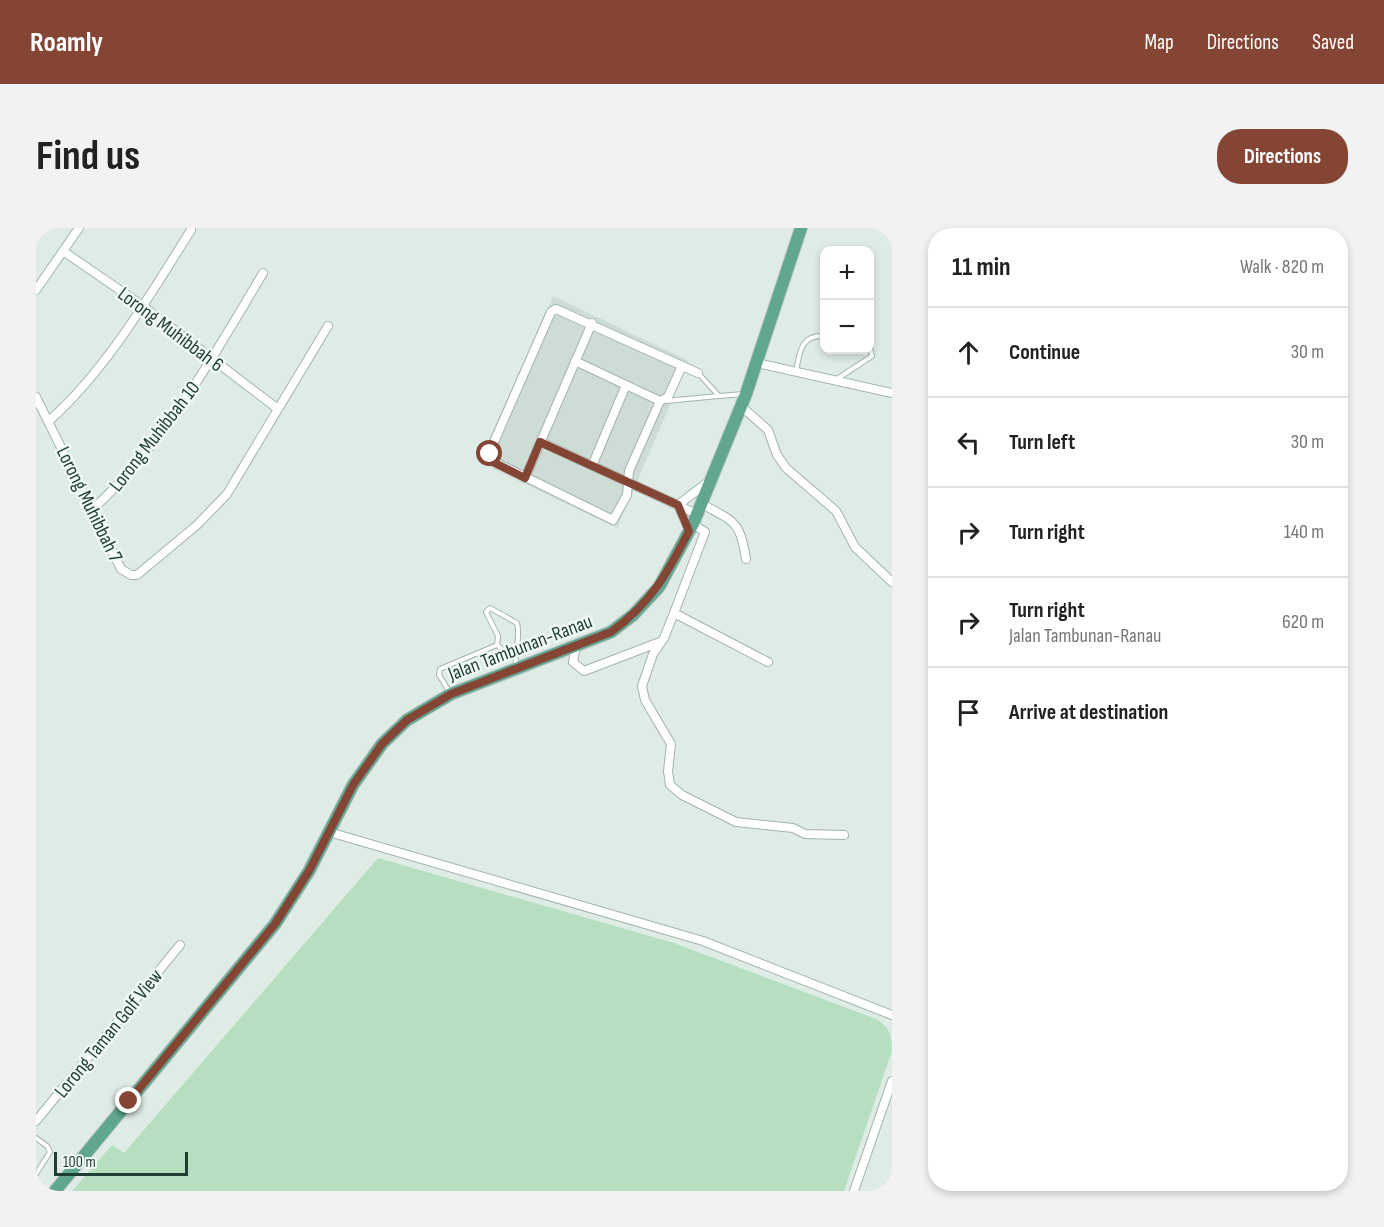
<!DOCTYPE html>
<meta charset="utf-8">
<style>
:root{--surface:#fff;--page:#f2f2f2;--text:#222;--muted:#767676;--line:#e0e0e0;--accent:#854534}
body{margin:0;font-family:"Sofia Sans Condensed",sans-serif;background:var(--page);color:var(--text)}
.controls{position:absolute;right:18px;top:18px;display:grid;overflow:hidden;border-radius:12px;box-shadow:0 3px 9px #0003}
.controls button{width:54px;height:54px;display:grid;place-items:center;padding:0;border:0;border-bottom:2px solid var(--line);background:var(--surface);color:var(--text);font:30px sans-serif}
.scale{position:absolute;left:18px;bottom:15px;width:134px;box-sizing:border-box;padding-left:6px;border:3px solid #1f3e34;border-top:0;font-size:16px;line-height:21px;white-space:nowrap;color:#1f3e34;-webkit-text-stroke:4px #f0f8f4;paint-order:stroke}
.stop{position:absolute;width:18px;height:18px;margin:-14px;border:4px solid #854534;border-radius:50%;background:#fff}
.stop.end{background:#854534;border-color:#fff;box-shadow:0 2px 6px #0008}
.list{margin:0;padding:0;list-style:none}
h2{display:flex;justify-content:space-between;align-items:center;height:78px;margin:0;padding:0 24px;font-size:26px}
h2 small{font-size:20px;font-weight:400;color:var(--muted)}
.list li{display:grid;grid-template-columns:39px 1fr auto;gap:18px;align-items:center;box-sizing:border-box;height:90px;padding:0 24px;border-top:2px solid var(--line)}
.list b{display:block;font-size:22px;white-space:nowrap}
.list p{margin:0;font-size:20px;white-space:nowrap;color:var(--muted)}
.list em{font-size:20px;font-style:normal;color:var(--muted)}
.icon{flex:none;width:33px;height:33px;fill:none;stroke:currentColor;stroke-width:2;stroke-linecap:round;stroke-linejoin:round}
.map{position:relative;flex:none;width:856px;height:963px;overflow:hidden;border-radius:24px}
header{display:flex;align-items:center;gap:36px;box-sizing:border-box;height:84px;padding:0 30px;background:var(--accent);color:#fff}
header strong{font-size:28px}
nav{display:flex;gap:33px;margin-inline-start:auto;font-size:21px}
.intro{display:flex;align-items:center;justify-content:space-between;box-sizing:border-box;height:144px;padding:0 36px}
h1{margin:0;font-size:42px}
.button{padding:15px 27px;border-radius:24px;background:var(--accent);color:#fff;font-size:21px;font-weight:700}
main{display:flex;gap:36px;padding:0 36px}
aside{flex:1;background:var(--surface);border-radius:24px;box-shadow:0 3px 9px #0003}
.map>svg:first-child{display:block}
.built{fill:#cddcd5}
.green{fill:#b6dfbf}
.lines{fill:none;stroke-linecap:round;stroke-linejoin:round}
.lane-casing{stroke:#a2b4ad;stroke-width:6}
.street-casing{stroke:#a2b4ad;stroke-width:10}
.primary-casing{stroke:#c0c9c6;stroke-width:14}
.lane{stroke:#fff;stroke-width:4}
.street{stroke:#fff;stroke-width:8}
.primary{stroke:#60a691;stroke-width:12}
.route{stroke:#854534;stroke-width:8}
.labels{text-anchor:middle;stroke-width:5;stroke-linejoin:round;paint-order:stroke}
.street-label{font-size:20px;fill:#1f3e34;stroke:#f0f8f4}
</style>
<header>
<strong>Roamly</strong>
<nav><a>Map</a><a>Directions</a><a>Saved</a></nav>
</header>
<div class="intro"><h1>Find us</h1><a class="button">Directions</a></div>
<main>
<div class="map">
<svg width="856" height="963" viewBox="0 0 856 963">
<rect width="100%" height="100%" fill="#dfece6"/>
<path class="built" d="M517,68L653,133L581,300L443,234Z"/>
<path class="green" d="M342,630L638,715L840,791C854,799 856,807 856,823L808,963H36L76,917L88,925Z"/>
<g class="lines">
<defs>
<path id="lane" d="M760,143C764,123 765,107 788,108
M663,146L683,168L708,166
M801,151L836,128L834,120
M630,173L682,168
M461,417L473,427H478
M414,465L403,447L404,441L461,417L462,408L450,384L454,380L481,395C485,409 478,425 480,440
M0,910L11,918L14,924L0,946"/>
<path id="street" d="M27,23L107,78L242,181
M0,62L43,0
M539,133L624,173
M721,135L856,165
M646,138L632,169L624,173L593,243L591,267L577,292L455,232L454,223L515,84L520,81L662,145
M0,169L85,341L95,347H101L161,297L191,266L292,98
M706,179L732,202L741,227L750,240L800,283L819,319L856,354
M14,192C71,141 114,67 155,2
M505,214L661,286
M556,238L590,157
M489,250L556,95
M666,276C698,294 704,292 710,331
M57,281C129,214 178,128 227,45
M657,296L669,304L638,385L732,434
M653,302L642,277L672,254
M638,385L628,410L617,426L606,458L609,472L635,516L632,543L634,557L646,567L700,594L757,600L769,606L808,607
M540,419L537,434L548,443L624,414
M293,604L667,713L856,787
M0,893L144,717
M818,963L856,853"/>
<path id="primary" d="M19,963L239,696L273,643L317,557L346,516L371,492L415,466L575,404L597,387L623,359L657,296L710,166L765,0"/>
</defs>
<use href="#lane" class="lane-casing"/>
<use href="#street" class="street-casing"/>
<use href="#primary" class="primary-casing"/>
<use href="#lane" class="lane"/>
<use href="#street" class="street"/>
<use href="#primary" class="primary"/>
</g>
<g class="lines">
<path class="route" d="M93,873L239,696L273,643L317,557L346,516L371,492L415,466L575,404C615,375 631,346 653,303L642,277L504,214L489,250L457,234L454,226"/>
</g>
<g class="labels">
<g class="street-label">
<text transform="translate(135 101) rotate(37)" y="7">Lorong Muhibbah 6</text>
<text transform="translate(118 208) rotate(-52)" y="7">Lorong Muhibbah 10</text>
<text transform="translate(54 276) rotate(64)" y="7">Lorong Muhibbah 7</text>
<text transform="translate(484 419) rotate(-21)" y="7">Jalan Tambunan-Ranau</text>
<text transform="translate(72 805) rotate(-51)" y="7">Lorong Taman Golf View</text>
</g>
</g>
</svg>
<div class="controls">
<button>+</button>
<button>−</button>
</div>
<div class="scale">100 m</div>
<div class="stop" style="left:454px;top:226px"></div>
<div class="stop end" style="left:93px;top:873px"></div>
</div>
<aside>
<h2>11 min<small>Walk · 820 m</small></h2>
<ul class="list">
<li><svg class="icon" aria-label="ahead" viewBox="0 0 24 24"><path d="M12 20V5M6 11l6-6 6 6"/></svg><div><b>Continue</b></div><em>30 m</em></li>
<li><svg class="icon" aria-label="left" viewBox="0 0 24 24"><path d="M17 20v-9H6M10 6l-5 5 5 5"/></svg><div><b>Turn left</b></div><em>30 m</em></li>
<li><svg class="icon" aria-label="right" viewBox="0 0 24 24"><path d="M7 20v-9h11M14 6l5 5-5 5"/></svg><div><b>Turn right</b></div><em>140 m</em></li>
<li><svg class="icon" aria-label="right" viewBox="0 0 24 24"><path d="M7 20v-9h11M14 6l5 5-5 5"/></svg><div><b>Turn right</b><p>Jalan Tambunan-Ranau</p></div><em>620 m</em></li>
<li><svg class="icon" aria-label="arrive" viewBox="0 0 24 24"><path d="M6 21V4h12l-3 4 3 4H6"/></svg><div><b>Arrive at destination</b></div></li>
</ul>
</aside>
</main>
